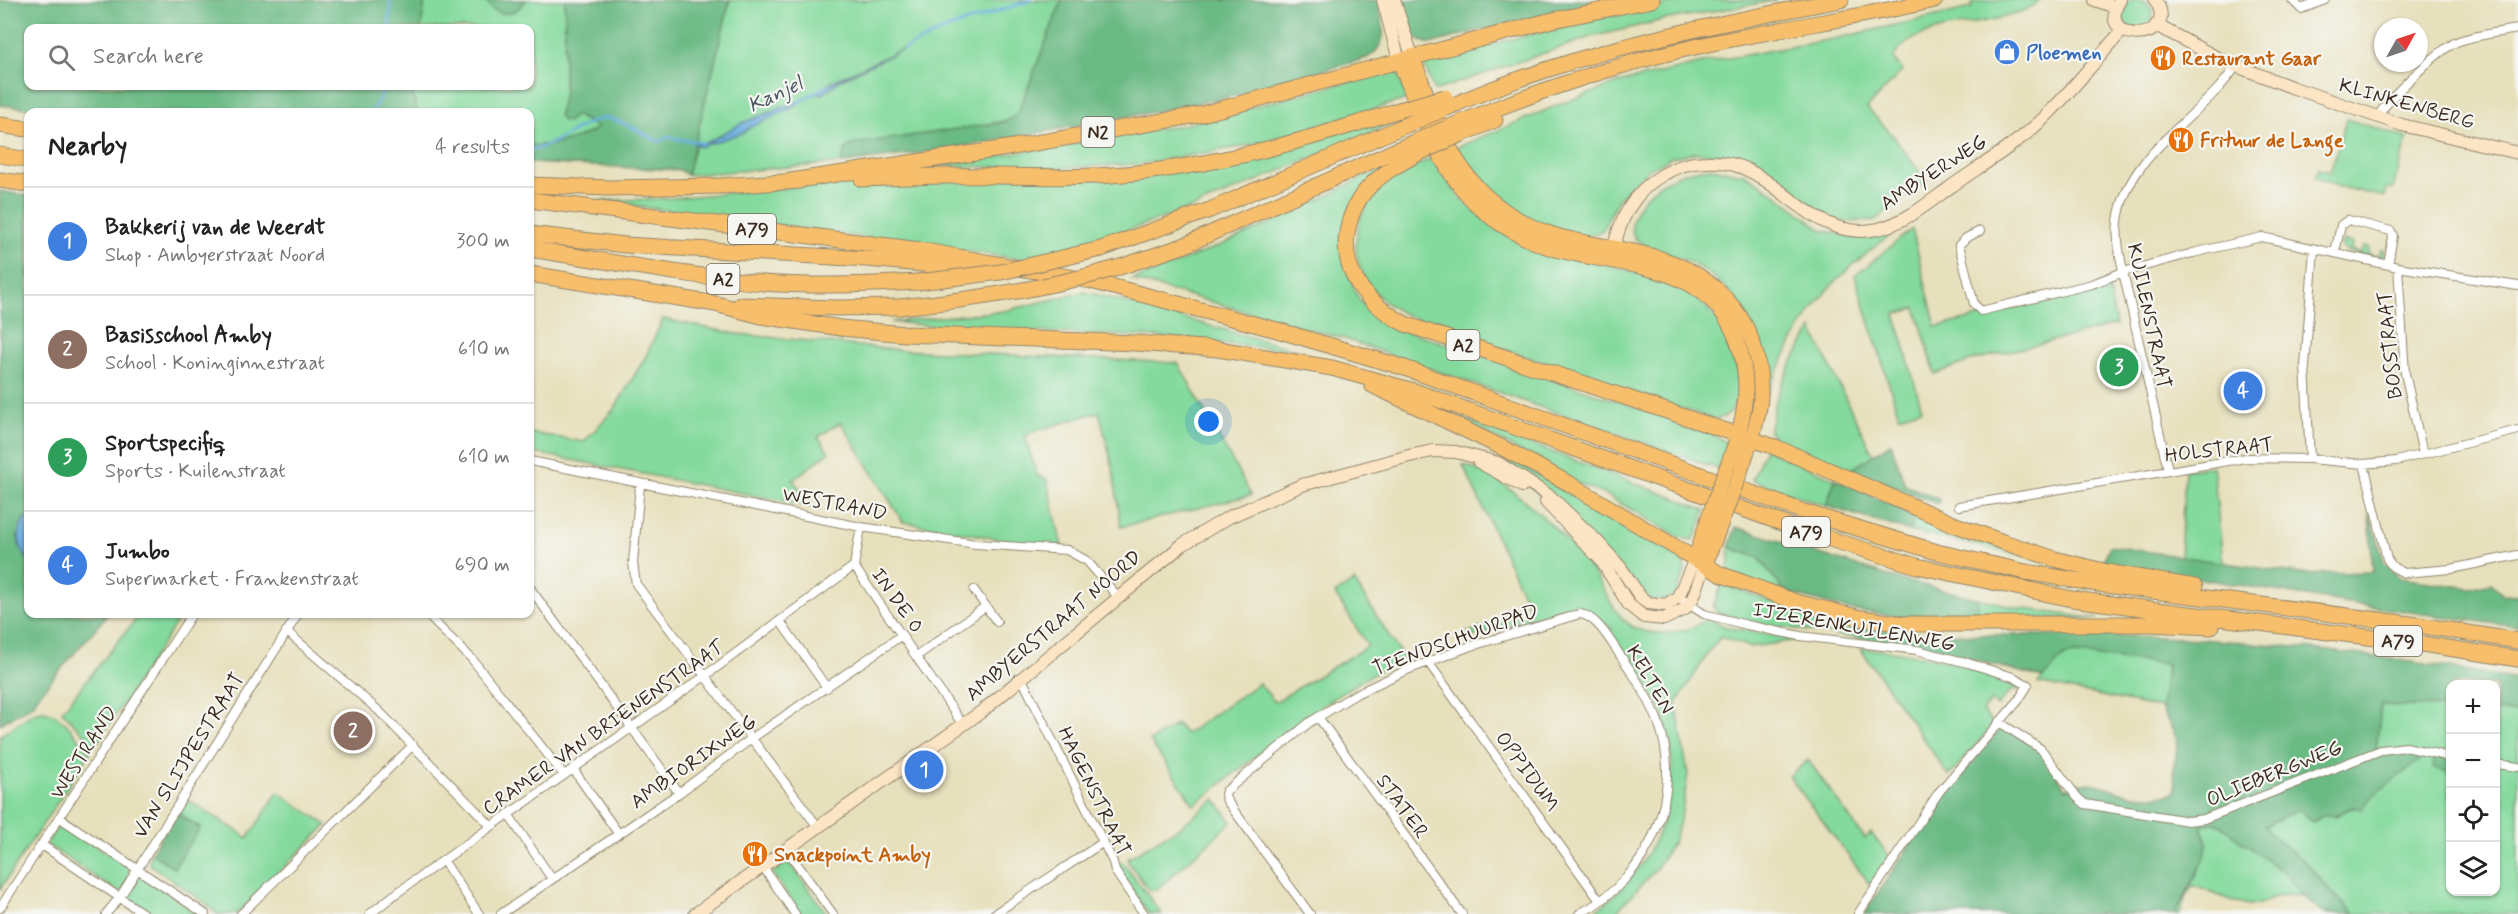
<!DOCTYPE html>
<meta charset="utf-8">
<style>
:root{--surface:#fff;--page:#f2f2f2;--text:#222;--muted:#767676;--line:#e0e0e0;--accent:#c8321e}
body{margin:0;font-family:Mynerve,sans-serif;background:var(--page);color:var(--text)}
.controls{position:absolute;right:18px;bottom:18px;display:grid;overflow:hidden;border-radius:12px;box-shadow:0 2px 4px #0004}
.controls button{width:54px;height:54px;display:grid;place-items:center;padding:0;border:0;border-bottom:2px solid var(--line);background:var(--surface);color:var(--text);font:30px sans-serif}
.compass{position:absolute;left:2374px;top:18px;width:54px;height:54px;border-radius:50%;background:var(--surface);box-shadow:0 2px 4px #0004;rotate:50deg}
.you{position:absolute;left:1209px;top:422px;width:21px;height:21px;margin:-15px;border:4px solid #fff;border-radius:50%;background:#1a73e8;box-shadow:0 0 0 9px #1a73e833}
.badge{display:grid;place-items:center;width:39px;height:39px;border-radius:50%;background:var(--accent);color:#fff;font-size:20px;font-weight:700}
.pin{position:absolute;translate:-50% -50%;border:3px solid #fff;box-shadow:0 2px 6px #0006}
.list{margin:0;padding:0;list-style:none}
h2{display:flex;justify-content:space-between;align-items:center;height:78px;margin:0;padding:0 24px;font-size:26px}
h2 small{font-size:20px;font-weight:400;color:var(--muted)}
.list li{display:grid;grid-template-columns:39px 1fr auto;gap:18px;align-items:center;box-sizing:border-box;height:108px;padding:0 24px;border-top:2px solid var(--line)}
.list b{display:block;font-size:22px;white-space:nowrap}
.list p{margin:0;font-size:20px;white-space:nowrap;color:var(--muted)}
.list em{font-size:20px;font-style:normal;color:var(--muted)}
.icon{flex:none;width:33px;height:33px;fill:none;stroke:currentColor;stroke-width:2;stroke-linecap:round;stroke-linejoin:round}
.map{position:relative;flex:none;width:2518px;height:914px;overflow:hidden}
.search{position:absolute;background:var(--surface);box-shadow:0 2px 4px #0004;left:24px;top:24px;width:510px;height:66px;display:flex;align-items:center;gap:15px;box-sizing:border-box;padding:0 21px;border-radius:12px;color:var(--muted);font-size:22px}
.panel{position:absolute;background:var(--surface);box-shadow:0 2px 4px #0004;left:24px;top:108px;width:510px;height:510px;border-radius:12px}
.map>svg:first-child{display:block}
.green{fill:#84da9d;stroke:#60825e;stroke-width:1.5}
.forest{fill:#6bba84;stroke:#537251;stroke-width:1.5}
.water{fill:#6aaedf;stroke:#526c7e;stroke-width:1.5}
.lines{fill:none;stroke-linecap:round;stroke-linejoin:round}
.stream{stroke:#6aaedf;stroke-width:3}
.street-casing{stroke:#91856d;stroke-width:10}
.secondary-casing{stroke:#91856d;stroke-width:14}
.primary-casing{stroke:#91856d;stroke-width:16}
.highway-casing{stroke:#91856d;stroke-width:17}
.street{stroke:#fff;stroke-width:8}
.secondary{stroke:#fce5c4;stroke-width:12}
.primary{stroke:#f7bf6c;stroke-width:14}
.highway{stroke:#f7bf6c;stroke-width:15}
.primary-bridge-casing{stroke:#91856d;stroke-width:16;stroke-linecap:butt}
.highway-bridge-casing{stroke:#91856d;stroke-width:17;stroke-linecap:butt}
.primary-bridge{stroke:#f7bf6c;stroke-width:14}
.highway-bridge{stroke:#f7bf6c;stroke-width:15}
.labels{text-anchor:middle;stroke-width:4.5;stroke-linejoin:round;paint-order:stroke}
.shield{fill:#f6f6f2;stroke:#73675e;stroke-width:1.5}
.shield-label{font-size:18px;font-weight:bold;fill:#3b2a1e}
.shop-label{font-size:20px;font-weight:bold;fill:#366cbe;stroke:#f6f6f2;text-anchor:start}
.food-label{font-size:20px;font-weight:bold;fill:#c56008;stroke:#f6f6f2;text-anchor:start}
.street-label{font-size:20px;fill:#3b2a1e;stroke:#f6f6f2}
.water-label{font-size:21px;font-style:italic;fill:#4b5862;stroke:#f6f6f2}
</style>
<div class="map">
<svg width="2518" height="914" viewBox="0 0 2518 914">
<rect width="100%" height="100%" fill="#f6f6f2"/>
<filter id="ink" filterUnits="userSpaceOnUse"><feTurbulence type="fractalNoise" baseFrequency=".0167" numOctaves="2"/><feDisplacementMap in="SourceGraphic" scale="12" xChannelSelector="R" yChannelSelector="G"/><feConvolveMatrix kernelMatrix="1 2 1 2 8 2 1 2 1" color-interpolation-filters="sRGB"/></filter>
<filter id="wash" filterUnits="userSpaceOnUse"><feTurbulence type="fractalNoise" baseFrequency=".008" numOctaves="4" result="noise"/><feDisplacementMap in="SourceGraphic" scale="24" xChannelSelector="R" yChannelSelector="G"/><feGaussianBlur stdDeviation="1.35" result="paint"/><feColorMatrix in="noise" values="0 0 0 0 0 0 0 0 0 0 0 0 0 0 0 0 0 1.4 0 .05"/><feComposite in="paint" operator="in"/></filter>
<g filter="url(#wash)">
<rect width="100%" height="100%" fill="#e7e0bc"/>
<path class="green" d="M2122 14a15 15 0 1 1 30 0a15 15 0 1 1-30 0Z
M425,0L524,3L525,0H565L564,92L563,105L559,112L576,115L598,128C576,141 556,146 530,145V112H417L411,86H530V28H421Z
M730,0H1062L1018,113L1013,119L844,154L841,163L687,175Z
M1691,0H1778L1663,20L1591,37L1434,91L1423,61L1596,18Z
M1985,0H2041C2004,33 1915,15 1893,59L1903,70L1867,108L1895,138L1926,181L1875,220L1845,222L1833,219L1818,211L1759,165L1739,157L1723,154L1693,153L1672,157L1648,170L1618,199L1602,231L1586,237L1559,233L1498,201L1453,149L1558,105L1618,83L1707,62L1833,39L1972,8V3Z
M1390,71H1397L1407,99L1262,143L1140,164L1059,168L936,166L1183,125Z
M1397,116L1399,121L1197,206L1106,238L1028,260L599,201L672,198L864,181L1204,168Z
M2347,119L2407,138L2393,189L2387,188L2385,197L2340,187L2315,178L2318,169L2330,172Z
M1432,158C1454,197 1487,228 1528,246C1540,251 1555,253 1568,256C1644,274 1733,283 1738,382C1738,401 1734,422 1710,418L1427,323C1412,317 1397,312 1385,302C1346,270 1347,218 1384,185C1398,172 1416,166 1432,158Z
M1387,165L1347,214C1349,234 1349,271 1354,289C1361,310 1385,322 1404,330L1710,432L1728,444L1719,469L1342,338L1132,280C1222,248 1303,209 1387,165Z
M1711,168L1744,174L1773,192L1822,230L1852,237L1893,233C1867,253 1841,273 1820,299C1797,328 1782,363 1766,396C1770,340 1737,283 1685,260C1671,254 1645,251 1635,238C1631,231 1631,224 1634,216C1646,185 1680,170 1711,168Z
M1912,229L1936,327L2108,286L2116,325L1970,361L1935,374L1916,308L1895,314L1922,409L1899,416L1855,276Z
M2343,241L2352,243L2351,250L2361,253L2363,246L2369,247L2368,254L2378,256L2381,249L2385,250L2384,254L2378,259L2345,251L2341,246Z
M1084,292L1110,298L1301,351L1157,337L968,329L891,322L1004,311Z
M663,319L737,334L899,350L1178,363L1251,495L1121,527L1113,468L1099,412L1032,432L1025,437L1037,475L1047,480L1062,546L1034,545L903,522L841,422L818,437L829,452L793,480L813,507L530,452V433L584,442L615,408L645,358Z
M1812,329L1873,455L1851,470L1775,439L1769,431C1772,421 1773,412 1775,403C1782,377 1798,352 1812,329Z
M1457,416L1706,510L1697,534L1692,540L1679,537L1608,496L1568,479Z
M1765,449L1835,479L1826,506L1752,480Z
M1511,459L1591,507L1674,553L1683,560L1685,572L1676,593L1666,600H1651L1508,465Z
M1463,465C1507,476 1566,536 1593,572C1606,590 1613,615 1633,627C1653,638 1690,633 1707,619L1727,627L1798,640L1750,647L1721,637L1712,647L1676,704L1688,774L1681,817L1673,842L1656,869L1614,914H1592C1655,867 1688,795 1664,718C1656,694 1625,654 1609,633L1612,629L1576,604L1469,638L1467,633L1531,611Z
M2213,466L2223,563L2180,557L2185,470Z
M1914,515L2046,561L1910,531Z
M1729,547L1759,558L1785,592L1726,573L1730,562Z
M1354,581L1404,659C1324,694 1263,753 1194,805L1150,741L1177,724L1186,734L1259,683L1275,702L1368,646L1335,594Z
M1722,584L1782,605L1859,627L1855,638L1754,623L1717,612L1713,607Z
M1977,598L2019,608L2098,619L1969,617L1978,607Z
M140,614H182L95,746L62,711Z
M1860,648C1914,652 1970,662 2019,687L2018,690L2013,689L1997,706L1991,701L1982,711L1994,724L1949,776Z
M2074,654L2167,664L2161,708L2038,683L2064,656Z
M2381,705L2450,707V759L2445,771L2450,772V892H2496V710L2518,713V914H2355L2266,830L2265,826L2269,823L2299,809L2336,816L2352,807L2362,809L2370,798L2424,756L2376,750Z
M43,711C63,713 78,739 90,753L0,889V736L33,713Z
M1808,760L1865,839L1871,833L1891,858L1871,886L1789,776Z
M278,792L327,825L236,914H217L204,902L149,864L151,853L200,828L178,813L187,799L248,838Z
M1215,799L1232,822L1156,890H1149L1128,862V858L1180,827Z
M2216,822L2289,877L2304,897C2276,889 2266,907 2249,905C2233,903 2210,891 2194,886L2187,893L2180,914H2175C2184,897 2207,861 2207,844C2207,838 2202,831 2201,826Z
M61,823L201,914H151L46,844Z
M789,862L827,914H801L772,873Z
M1122,862L1124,864L1162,914H1149L1118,868L1119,863Z"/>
<path class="forest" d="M0,0H425L421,28H28V86H411L417,112H65L0,105Z
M486,0H525C515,18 495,18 486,0Z
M565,0H730L687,175L680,170L530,163V145C555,146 576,141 598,128L576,115L569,121H563L559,116L564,92Z
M1062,0H1378C1382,24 1392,43 1367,58L1241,94L1153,112L938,151L841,163L846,148L854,144L1005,122L1018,113Z
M1399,0H1592V6L1477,31L1430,44L1421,41L1411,34L1404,21Z
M0,191L28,196V515L23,520L18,536L19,545L28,560V614H108L37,697L34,704L0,724Z
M1891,443L1905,485L1940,500L1938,504L1851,470Z
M1835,479L1914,515L1910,531L1826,506Z
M2369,512L2384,562L2400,578L2470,588L2491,583L2503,594L2518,595V627L2374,607L2103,563L2110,546L2301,574L2373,572Z
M1736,527L1897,579L1977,598L1978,607L1969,617L1910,618L1849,610L1785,592L1759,558L1729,547Z
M1859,627C1958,640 2058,632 2158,637C2278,642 2400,658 2518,680V713L2496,710V684H2450V707L2381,705L2376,750L2425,756L2370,798L2362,809L2352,807L2335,816L2324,815L2313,822L2299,809L2265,826L2266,830L2306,863L2333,894L2355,914H2325L2319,910L2304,897L2289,877L2216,822L2201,826L2207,844L2205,857L2175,914H1864L1933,810L1999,730L2003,728L2037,746L2066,789C2072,787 2078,784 2084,783C2099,782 2111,790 2125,793C2141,797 2159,798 2175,792L2174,769L2178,741L2161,708L2167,664L2074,654L2064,656L2043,678L1934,649L1855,638Z
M2434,756L2450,759V772L2433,768Z
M177,813L200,828L174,868L151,853Z"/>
<path class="water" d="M907,47L840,80L823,94H817L831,82Z
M799,101L796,106L749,128L745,132L700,147L694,144L708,142L742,123Z
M28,515V560C17,546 15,529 28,515Z"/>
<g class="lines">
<path class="stream" d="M389,28L391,4L389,0
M904,49L946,29L1031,0
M797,103L825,87
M372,112L386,86
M530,150C556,147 586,118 607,118C618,119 649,136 659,142L668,137L703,143"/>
</g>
</g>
<g filter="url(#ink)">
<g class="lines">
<defs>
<path id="street" d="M2292,0L2301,9L2325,0
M2378,117C2385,101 2441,47 2459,41C2477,35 2499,32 2518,29
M1980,231L1966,238L1959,245L1974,304L1981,311L2092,284L2123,272L2193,253L2262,237L2398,267L2518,286
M2335,252L2341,225L2348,220L2391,231L2393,236L2388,265
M2398,267L2405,373L2423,454
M2310,459L2305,366L2314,249
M530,461L861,527L976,544L1067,550L1087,561L1118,597
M2364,464L2387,559L2393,567L2404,573L2451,569L2518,555
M2168,470L2123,272C2120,255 2116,238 2118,221C2127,152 2201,119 2236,66
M640,485L633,563L636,584L818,827
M1959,506L2246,458L2310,459L2364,464L2396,461L2518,430
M861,527L854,566L963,725
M530,588L679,793
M974,590L997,622
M1678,597L1704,614L1747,625L1800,636L1917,650L1968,663L2013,677L2028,685L2018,701L1939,792L1858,914
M426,614L472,659L564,775
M780,621L827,688
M286,631L379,711L491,826
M917,656L986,606
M1428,662L1600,901
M1022,679L1113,862L1115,871L1144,914
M1318,717L1462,914
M1999,722L2041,749L2077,797L2085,804L2188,821L2204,819L2381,750L2406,747L2450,757
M2496,764L2518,767
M573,769L618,833
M508,814L552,879
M60,818L205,914
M42,845L144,914
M787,850L833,914
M443,860L479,914
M763,867L795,914
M0,908L192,614
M106,914L120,897L298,614
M241,914L413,745
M370,914L394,895L705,676L854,566
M501,914L679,793L751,739L902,635
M994,914L1102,843
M1310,914L1227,801L1225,795L1226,791L1310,722L1356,694L1407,670L1468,647L1580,614C1597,616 1611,642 1620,655C1634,675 1648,696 1657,719C1686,793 1650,878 1579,914"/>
<path id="secondary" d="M1383,0L1399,60
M1394,0L1412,56
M2095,0L2116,7
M2120,0C2092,46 2184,44 2155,0
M2156,25L2223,61L2294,88L2402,125L2518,153
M1612,255C1619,221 1632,192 1664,174C1677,166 1692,162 1707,162C1776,157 1806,245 1878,229C1904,223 1927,204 1949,188C1980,166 2016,145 2044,118C2072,91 2096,59 2123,30
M1479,462L1522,486
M1546,502L1601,560L1629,605L1644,617L1664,619L1685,609L1693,598L1705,565
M695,914L981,712L1182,545L1229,517L1302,485L1409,456L1433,451L1456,452L1498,463L1551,497L1596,540L1621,568L1641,598L1648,603L1666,605L1678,597L1695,559"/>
<path id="primary" d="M1412,56C1433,109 1449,168 1496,204C1546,244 1590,240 1649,255C1721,273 1766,327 1760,404C1757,428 1747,451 1740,473
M1399,60C1423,119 1441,182 1496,221C1518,236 1544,248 1570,253C1635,268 1710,266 1737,341C1754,386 1743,426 1726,469
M1695,559L1709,516
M1705,565L1722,521"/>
<path id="highway" d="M1449,107C1573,52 1707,25 1841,0
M1457,124C1533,93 1610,66 1690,48C1771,29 1854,19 1935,0
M0,125L28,129
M1462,134L1495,120
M1419,153C1401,163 1383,172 1369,187C1357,199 1350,216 1347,233C1341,276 1370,305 1405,324L1775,447L1956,525L2003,542L2055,559L2107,572L2195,587
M0,155L28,160
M862,179C891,178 920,176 948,176C1003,175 1057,179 1112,175C1211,168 1305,141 1399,110
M0,180L28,184
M791,181L1001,149L1198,115L1548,21L1652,0
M530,185L609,188L721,186L799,181
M530,200L920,250L1091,281L1277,330L1402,367L1807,513L1937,552L2026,572L2098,584L2418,625L2518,641
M530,234L625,245L867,259L967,268
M530,249C607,261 685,276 764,283C815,287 867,285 918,282
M1101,249L1210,210L1406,125
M1117,268L1183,246L1414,142
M530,274L716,304L761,316L841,328L905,334L1135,343L1218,349L1332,368L1417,392L1804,531L1917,566L2072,599L2422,644L2518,659
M740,305L837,308L899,307
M1372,385L1503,448L1570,484L1720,574L1796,602L1861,618L1904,624H2150L2211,627"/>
</defs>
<use href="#street" class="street-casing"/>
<use href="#secondary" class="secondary-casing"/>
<use href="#primary" class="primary-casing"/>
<use href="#highway" class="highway-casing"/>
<use href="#street" class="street"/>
<use href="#secondary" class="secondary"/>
<use href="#primary" class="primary"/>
<use href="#highway" class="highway"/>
<defs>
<path id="primary-bridge" d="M1709,516L1726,469
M1722,521L1740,473"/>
<path id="highway-bridge" d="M1399,110L1445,97
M1406,125L1449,107
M1414,142L1457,124
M1419,153L1462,134
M918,282L1001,272L1101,249
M899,307C973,300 1045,289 1117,268"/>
</defs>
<use href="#primary-bridge" class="primary-bridge-casing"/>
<use href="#highway-bridge" class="highway-bridge-casing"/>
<use href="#primary-bridge" class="primary-bridge"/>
<use href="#highway-bridge" class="highway-bridge"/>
</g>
</g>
<defs>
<symbol id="shop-disc" viewBox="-11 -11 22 22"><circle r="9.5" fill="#3f7fe0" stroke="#f6f6f2"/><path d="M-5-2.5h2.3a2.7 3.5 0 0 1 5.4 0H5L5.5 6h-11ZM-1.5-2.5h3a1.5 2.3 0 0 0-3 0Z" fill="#fff"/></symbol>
<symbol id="restaurant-disc" viewBox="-11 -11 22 22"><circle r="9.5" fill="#e8710a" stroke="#f6f6f2"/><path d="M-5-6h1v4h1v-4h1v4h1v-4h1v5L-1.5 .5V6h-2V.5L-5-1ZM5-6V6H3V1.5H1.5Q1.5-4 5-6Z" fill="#fff"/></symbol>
</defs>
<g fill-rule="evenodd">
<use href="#shop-disc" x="1992" y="37" width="30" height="30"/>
<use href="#restaurant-disc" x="2148" y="43" width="30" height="30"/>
<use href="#restaurant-disc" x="2166" y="125" width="30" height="30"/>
<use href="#restaurant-disc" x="740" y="839" width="30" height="30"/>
</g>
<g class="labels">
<g class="shield">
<rect x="1081.5" y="117" width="33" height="30" rx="4.5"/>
<rect x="728" y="214" width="48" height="30" rx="4.5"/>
<rect x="706.5" y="264" width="33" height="30" rx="4.5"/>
<rect x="1446.5" y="330" width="33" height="30" rx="4.5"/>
<rect x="1782" y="517" width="48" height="30" rx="4.5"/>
<rect x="2374" y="626" width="48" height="30" rx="4.5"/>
</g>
<g class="shield-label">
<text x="1098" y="138">N2</text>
<text x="752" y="235">A79</text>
<text x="723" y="285">A2</text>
<text x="1463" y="351">A2</text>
<text x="1806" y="538">A79</text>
<text x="2398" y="647">A79</text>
</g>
<g class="shop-label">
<text x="2026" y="59">Ploemen</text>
</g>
<g class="food-label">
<text x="2182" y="65">Restaurant Gaar</text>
<text x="2200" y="147">Frituur de Lange</text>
<text x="774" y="861">Snackpoint Amby</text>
</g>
<g class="street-label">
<text transform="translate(2407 103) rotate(16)" y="7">KLINKENBERG</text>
<text transform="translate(1933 172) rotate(-33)" y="7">AMBYERWEG</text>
<text transform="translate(2150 316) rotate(78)" y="7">KUILENSTRAAT</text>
<text transform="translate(2389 345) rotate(-96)" y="7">BOSSTRAAT</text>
<text transform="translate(2219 449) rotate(-6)" y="7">HOLSTRAAT</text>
<text transform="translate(835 503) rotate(11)" y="7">WESTRAND</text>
<text transform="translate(898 600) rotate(55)" y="7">IN DE O</text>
<text transform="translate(1053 625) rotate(-40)" y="7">AMBYERSTRAAT NOORD</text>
<text transform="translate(1854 626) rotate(10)" y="7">IJZERENKUILENWEG</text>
<text transform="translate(1455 639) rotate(-20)" y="7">TIENDSCHUURPAD</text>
<text transform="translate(1651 679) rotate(60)" y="7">KELTEN</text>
<text transform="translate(603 727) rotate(-35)" y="7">CRAMER VAN BRIENENSTRAAT</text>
<text transform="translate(83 752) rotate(-57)" y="7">WESTRAND</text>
<text transform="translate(188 755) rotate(-58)" y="7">VAN SLIJPESTRAAT</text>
<text transform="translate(693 761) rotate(-35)" y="7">AMBIORIXWEG</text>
<text transform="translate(1528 771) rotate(54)" y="7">OPPIDUM</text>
<text transform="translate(2274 773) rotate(-22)" y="7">OLIEBERGWEG</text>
<text transform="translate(1095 791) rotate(64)" y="7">HAGENSTRAAT</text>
<text transform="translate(1403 806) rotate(54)" y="7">STATER</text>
</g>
<g class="water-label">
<text transform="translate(775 94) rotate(-25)" y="7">Kanjel</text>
</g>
</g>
</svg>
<div class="controls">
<button>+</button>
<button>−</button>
<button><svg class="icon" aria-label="locate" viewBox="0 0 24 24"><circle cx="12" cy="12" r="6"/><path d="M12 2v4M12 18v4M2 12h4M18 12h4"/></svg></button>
<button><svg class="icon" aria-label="layers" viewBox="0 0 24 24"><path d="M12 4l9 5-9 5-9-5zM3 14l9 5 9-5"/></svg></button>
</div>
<svg class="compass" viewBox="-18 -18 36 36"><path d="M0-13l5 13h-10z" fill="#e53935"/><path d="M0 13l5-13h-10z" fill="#767676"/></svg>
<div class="you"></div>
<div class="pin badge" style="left:924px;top:770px;background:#3f7fe0">1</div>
<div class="pin badge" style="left:353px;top:731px;background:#8d6e63">2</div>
<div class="pin badge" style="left:2119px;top:367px;background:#2e9e5b">3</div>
<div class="pin badge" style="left:2243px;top:391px;background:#3f7fe0">4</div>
<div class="search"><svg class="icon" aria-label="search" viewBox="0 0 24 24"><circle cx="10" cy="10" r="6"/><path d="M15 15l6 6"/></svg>Search here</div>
<section class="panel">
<h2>Nearby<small>4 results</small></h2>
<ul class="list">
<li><span class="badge" style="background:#3f7fe0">1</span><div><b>Bakkerij van de Weerdt</b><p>Shop · Ambyerstraat Noord</p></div><em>300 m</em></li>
<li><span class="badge" style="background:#8d6e63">2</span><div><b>Basisschool Amby</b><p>School · Koninginnestraat</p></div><em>610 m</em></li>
<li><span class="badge" style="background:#2e9e5b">3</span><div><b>Sportspecifiq</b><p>Sports · Kuilenstraat</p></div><em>610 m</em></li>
<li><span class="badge" style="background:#3f7fe0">4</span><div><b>Jumbo</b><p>Supermarket · Frankenstraat</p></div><em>690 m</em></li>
</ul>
</section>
</div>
